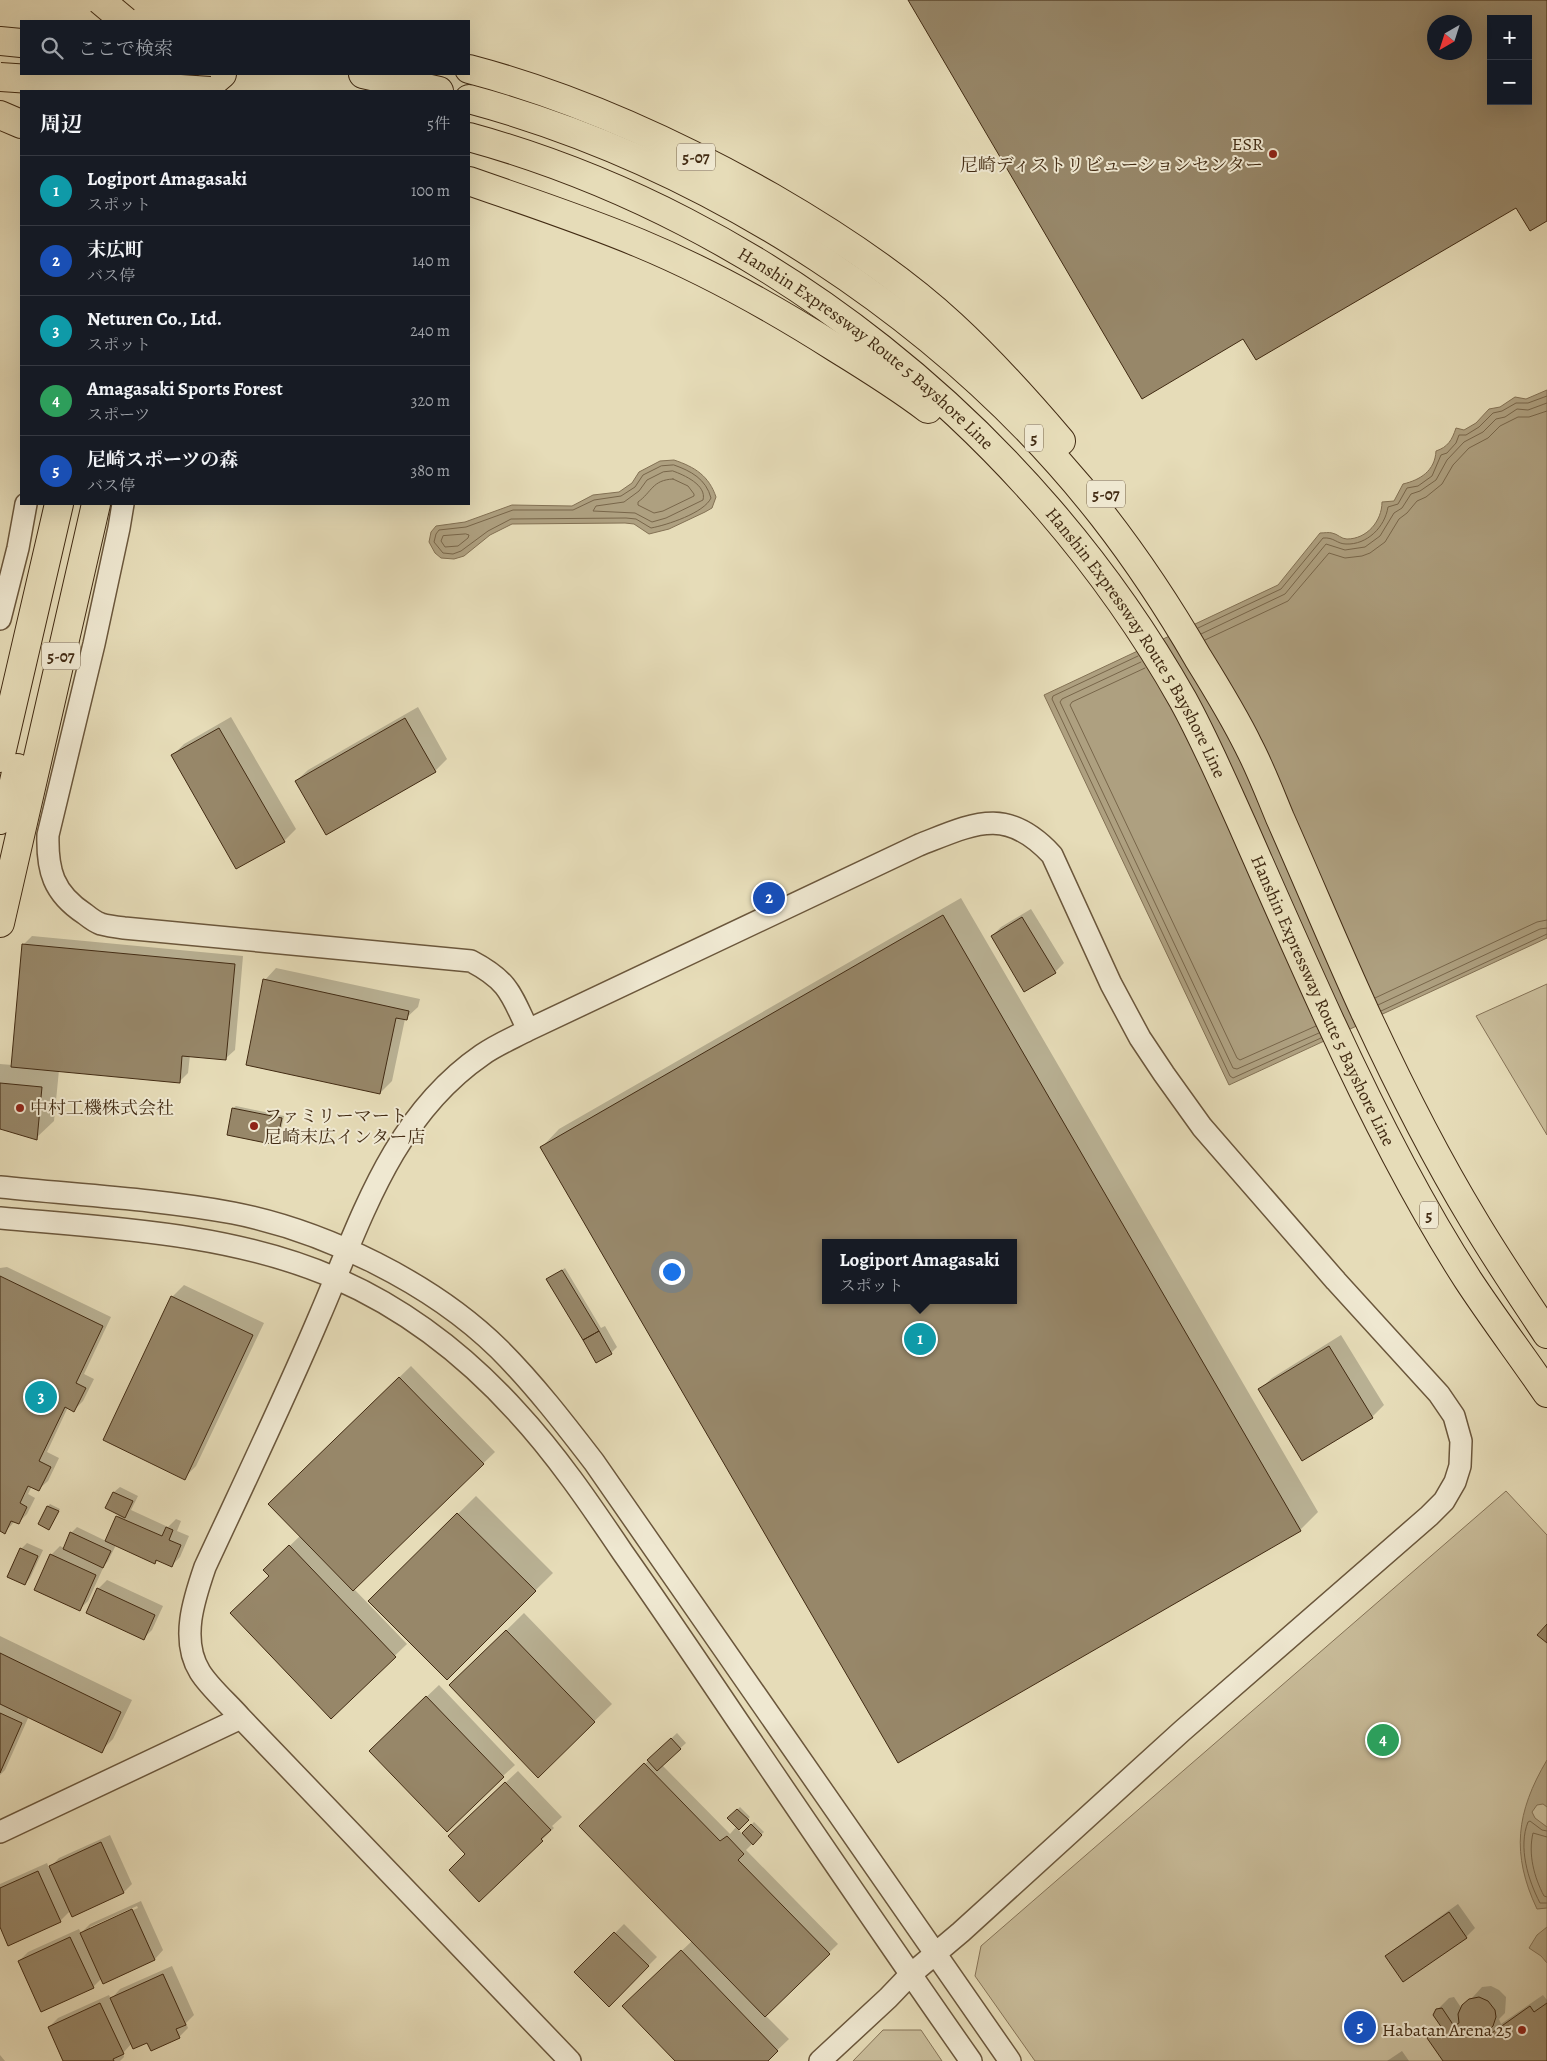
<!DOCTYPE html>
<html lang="ja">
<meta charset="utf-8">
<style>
:root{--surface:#171b24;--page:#242831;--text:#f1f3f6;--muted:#9ea1a6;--line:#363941;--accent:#7c3aed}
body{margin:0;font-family:Alegreya,"Noto Serif JP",serif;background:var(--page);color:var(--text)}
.controls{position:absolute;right:15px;top:15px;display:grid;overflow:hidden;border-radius:0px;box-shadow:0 5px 20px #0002}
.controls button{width:45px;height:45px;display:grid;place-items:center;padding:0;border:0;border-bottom:1px solid var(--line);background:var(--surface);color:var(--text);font:25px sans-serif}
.compass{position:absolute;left:1427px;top:15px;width:45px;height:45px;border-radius:50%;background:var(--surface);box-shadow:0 5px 20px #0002;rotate:219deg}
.you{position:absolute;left:671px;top:1271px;width:18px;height:18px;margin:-12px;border:4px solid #fff;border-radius:50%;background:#1a73e8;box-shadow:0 0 0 8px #1a73e833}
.badge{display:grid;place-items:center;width:32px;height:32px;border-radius:50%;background:var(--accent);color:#fff;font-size:16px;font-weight:700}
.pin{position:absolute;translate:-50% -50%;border:2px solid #fff;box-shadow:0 1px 5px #0006}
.popup{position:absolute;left:822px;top:1239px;width:195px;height:65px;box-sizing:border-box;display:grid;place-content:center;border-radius:0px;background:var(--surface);filter:drop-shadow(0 1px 4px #0005);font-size:16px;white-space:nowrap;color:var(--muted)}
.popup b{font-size:19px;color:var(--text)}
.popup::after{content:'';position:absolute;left:50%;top:100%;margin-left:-10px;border:10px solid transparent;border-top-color:var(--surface)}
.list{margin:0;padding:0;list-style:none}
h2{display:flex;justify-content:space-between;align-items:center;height:65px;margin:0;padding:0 20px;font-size:21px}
h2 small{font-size:16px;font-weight:400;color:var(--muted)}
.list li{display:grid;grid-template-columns:32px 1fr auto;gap:15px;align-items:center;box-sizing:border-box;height:70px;padding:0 20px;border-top:1px solid var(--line)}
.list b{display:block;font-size:19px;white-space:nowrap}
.list p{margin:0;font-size:16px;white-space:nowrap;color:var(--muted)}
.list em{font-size:16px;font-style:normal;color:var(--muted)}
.icon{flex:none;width:28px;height:28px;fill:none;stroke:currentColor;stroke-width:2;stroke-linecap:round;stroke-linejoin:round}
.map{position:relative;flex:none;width:1547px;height:2061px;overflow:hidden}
.search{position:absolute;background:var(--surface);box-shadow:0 5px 20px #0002;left:20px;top:20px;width:450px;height:55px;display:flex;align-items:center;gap:12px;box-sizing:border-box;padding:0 18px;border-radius:0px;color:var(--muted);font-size:19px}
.panel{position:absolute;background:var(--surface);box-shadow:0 5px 20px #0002;left:20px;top:90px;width:450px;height:415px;border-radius:0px}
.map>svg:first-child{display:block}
.green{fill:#cabe9c;stroke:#867458}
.water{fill:#aea080;stroke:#837154}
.shadow{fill:#0003;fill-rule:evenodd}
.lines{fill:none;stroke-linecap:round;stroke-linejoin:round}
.shore{stroke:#78664a;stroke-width:1}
.building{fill:#978769;stroke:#422b13;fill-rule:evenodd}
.tertiary-casing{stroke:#6b573c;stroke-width:24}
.motorway-casing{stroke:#422b13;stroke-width:30}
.tertiary{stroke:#efe8d1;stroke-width:21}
.motorway{stroke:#e6dcb8;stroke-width:28}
.motorway-bridge-casing{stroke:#422b13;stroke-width:30;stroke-linecap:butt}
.motorway-bridge{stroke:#e6dcb8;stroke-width:28}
.poi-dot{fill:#8f2418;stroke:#efe8d1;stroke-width:2}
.labels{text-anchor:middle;stroke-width:4;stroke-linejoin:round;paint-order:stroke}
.shield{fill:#efe8d1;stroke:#76644c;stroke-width:1}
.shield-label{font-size:16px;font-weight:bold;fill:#422b13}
.poi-label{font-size:18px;fill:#422b13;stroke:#efe8d1;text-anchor:end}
.street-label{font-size:18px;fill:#422b13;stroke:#efe8d1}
</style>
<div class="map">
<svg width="1547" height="2061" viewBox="0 0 1547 2061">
<rect width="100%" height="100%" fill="#e6dcb8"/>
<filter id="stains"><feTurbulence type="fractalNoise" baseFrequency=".004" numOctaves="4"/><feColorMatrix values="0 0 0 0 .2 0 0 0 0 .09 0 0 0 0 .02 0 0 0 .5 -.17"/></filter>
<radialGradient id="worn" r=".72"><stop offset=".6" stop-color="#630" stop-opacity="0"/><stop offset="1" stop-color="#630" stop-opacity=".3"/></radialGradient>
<path class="green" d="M1547,984V1135L1476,1016Z
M1506,1491L1547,1535V2061H1035L975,1976L981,1946Z
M883,2030H921L942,2061H853Z"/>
<path class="water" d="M1547,390V938L1229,1085L1044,695L1278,585L1320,533C1324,533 1329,532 1332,533C1338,534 1341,539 1347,539C1367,539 1382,521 1382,502L1394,501L1403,484C1420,480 1435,471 1436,451C1448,447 1452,440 1456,428L1464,430L1476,423L1489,409L1500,407L1515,397L1526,399Z
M674,460C695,467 709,476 716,497L712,508L705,512L669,529L649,534L634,524L625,523L512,524L490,535L464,556L454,559L441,558L435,553L429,542L431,532L436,526L465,522L512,505L572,506L593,495L619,492L632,483L639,472L660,461Z
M1547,1760V1807L1543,1804L1537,1805L1532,1812L1535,1818L1547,1827V1908L1537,1909C1511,1854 1516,1812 1547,1760Z
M1547,1927V1963L1541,1956L1529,1948L1537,1935Z"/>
<path class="shadow" d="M909,0H1547V220L1517,206L1244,338ZM1491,19H1528V101H1491ZM1434,22H1464V52H1434Z
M418,707L447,759L435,771L326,833L296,781L308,770Z
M231,717L296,829L284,841L172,756L184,744Z
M961,898L1318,1512L1300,1530L899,1761L542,1147L559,1129ZM826,1243H1014V1300H826Z
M1031,909L1064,963L1055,972L992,936L1001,927Z
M32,936L243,956L235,1050L226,1058L190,1055L188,1073L179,1082L59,1070L54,1121L36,1138L0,1128V1064L12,1065L23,945Z
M276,968L420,999L418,1007L405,1019L392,1081L380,1093L265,980Z
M236,1106L284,1116L279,1141L276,1144L233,1108Z
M7,1267L111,1317L84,1374L94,1379L83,1401L74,1410L68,1407L47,1452L59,1458L48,1481L39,1489L32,1486L28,1494L35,1498L27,1514L18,1523L15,1521L5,1532L0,1530V1268Z
M565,1268L601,1328L605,1326L617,1347L611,1353L548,1279Z
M184,1285L264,1323L196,1466L184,1478L172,1297Z
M1341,1335L1384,1405L1372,1417L1260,1389L1272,1378Z
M411,1366L495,1452L354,1589L407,1644L331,1717L270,1576L277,1558L300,1536L269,1504Z
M120,1487L138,1496L131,1510L168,1527L176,1519L181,1521L177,1531L189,1536L180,1557L171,1566L158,1560L155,1563L116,1545L108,1561L104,1566L88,1601L80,1609L51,1555L60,1546L64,1548L71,1533L77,1527L106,1541L119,1514L107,1508L114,1492Z
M476,1496L553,1573L447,1678L370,1601Z
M50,1504L60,1509L49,1529L48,1506Z
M27,1543L43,1550L30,1578L25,1584L21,1549Z
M107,1580L163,1606L152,1630L144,1638L98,1589Z
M524,1613L612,1704L538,1776L450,1686Z
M0,1636L132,1700L113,1739L101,1751L29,1716L5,1770L0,1775Z
M439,1685L515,1765L503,1776L382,1739Z
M677,1733L686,1743L662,1765L730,1834L737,1826L729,1818L740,1807L750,1817L738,1829L742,1834L754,1822L764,1832L746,1850L838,1944L765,2015L789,2039L766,2061H676L636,1994L692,1941L581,1826Z
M518,1771L562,1817L552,1826L554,1828L479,1900L461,1824Z
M110,1835L132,1884L124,1892L70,1911L60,1921L9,1944L0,1924V1884L47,1863L49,1868L59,1858Z
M141,1901L163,1950L155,1959L103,1982L102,1978L93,1987L19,1961L28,1952L79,1929L81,1933L90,1924ZM137,1906L138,1908L90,1930V1927Z
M1458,1904L1475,1928L1466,1937L1404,1980L1387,1956L1396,1948Z
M624,1924L657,1957L609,2005L576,1972Z
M172,1966L194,2015L186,2023L188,2028L179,2037L132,2043L123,2053L124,2057L120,2061H64L49,2027L58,2018L109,1995L111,1999L120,1989Z
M1491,1986L1499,1990L1506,1997L1505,2013L1499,2019L1501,2024L1543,1995L1547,2000V2061H1445L1429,2038L1442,2025L1437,2010L1449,1998L1454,1997L1462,2009L1482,1987Z
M1402,2051L1409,2061H1387Z
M0,2055L5,2061H0Z"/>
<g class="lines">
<path class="shore" d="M674,465C691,471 706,479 711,498C704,513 667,525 651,528L636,519L626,518L511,519L488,531L461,551L453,554L443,553L434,542L436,534L439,530L466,527L513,510H573L594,500L621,496L635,487L643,475L661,466Z
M673,471C684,475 707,485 703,500L666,518L652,522L635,513L593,511L596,506L624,502L639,491L647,480L663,472Z
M673,479L688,486L694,494V496L663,511L654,513L638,505V502C652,492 652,480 673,479Z
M466,534L469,535L468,538L458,546L445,547L441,541L443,536Z
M1198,628L1281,589L1323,538C1334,537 1337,544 1346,544C1367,545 1385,527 1388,507L1398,504L1407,488L1418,486L1432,476L1441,455L1447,453L1456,443L1459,435H1466L1479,427L1493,413L1502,411L1516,403H1528L1547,396
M1201,634L1285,594L1326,544L1345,550L1365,547L1380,536L1394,513L1402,508L1411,494L1420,491L1436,480L1447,460L1464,442L1483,432L1496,419L1505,417L1517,409L1528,410L1547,403
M1205,640L1288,601L1329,553L1345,558L1362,556L1370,553L1385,542L1399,519L1407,513L1417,501L1426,497L1442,484L1453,465L1469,448L1488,438L1500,426L1518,417H1529L1547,411
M1138,656L1053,696L1052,699L1230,1076L1233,1078L1321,1038
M1141,662L1062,699L1060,702L1233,1068L1237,1069L1319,1033
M1145,668L1072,702L1070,705L1237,1058L1240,1060L1316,1026
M1375,998L1537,922L1547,920
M1378,1005L1540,929L1547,928
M1381,1011L1547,934
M1547,1831L1542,1830L1530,1821L1528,1822C1518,1847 1528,1880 1540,1903H1547
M1547,1837L1533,1833C1528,1854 1534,1877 1544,1896L1547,1897"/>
</g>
<path class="building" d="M908,0H1547V221L1530,231L1516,208L1256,360L1243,339L1142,399ZM1491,19H1528V101H1491ZM1434,22H1464V52H1434Z
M405,718L436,772L326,835L295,781Z
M219,728L285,842L236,869L171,755Z
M943,915L1301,1531L898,1763L540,1147ZM826,1243H1014V1300H826Z
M1022,917L1056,973L1024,992L991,936Z
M22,944L235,964L226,1060L182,1056L180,1083L11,1067Z
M263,979L409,1011L407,1020L396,1018L380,1094L246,1065Z
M0,1083L42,1087L37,1140L0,1129Z
M232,1108L282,1118L276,1145L227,1135Z
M562,1270L599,1331L583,1340L546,1279Z
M0,1276L103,1326L76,1383L86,1388L74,1412L65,1407L39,1461L51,1467L39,1491L28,1486L20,1503L27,1507L19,1524L11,1521L5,1534L0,1531Z
M171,1296L253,1335L185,1480L103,1440Z
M599,1331L612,1354L596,1363L583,1340Z
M1329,1346L1373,1418L1302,1461L1258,1389Z
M399,1377L484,1464L353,1591L268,1504Z
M113,1492L133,1501L125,1518L105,1508Z
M47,1506L59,1511L49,1530L38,1524Z
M457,1513L536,1591L447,1680L368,1601Z
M116,1516L162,1536L166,1527L173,1530L169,1540L181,1545L172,1567L156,1560L155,1564L105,1541Z
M70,1532L111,1551L103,1568L63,1549Z
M289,1545L396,1657L331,1719L230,1613L269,1576L263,1570Z
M20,1548L38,1556L25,1585L7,1577Z
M50,1554L96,1575L80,1611L34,1590Z
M97,1588L155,1615L144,1640L86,1613Z
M1547,1624V1643L1537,1635Z
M506,1630L595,1722L538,1778L449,1685Z
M0,1653L121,1712L102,1753L0,1704Z
M426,1696L504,1777L447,1832L369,1751Z
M0,1713L22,1723L0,1773Z
M671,1738L681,1749L657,1771L647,1760Z
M644,1763L720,1841L727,1836L744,1854L738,1860L830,1954L765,2017L579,1826Z
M505,1782L551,1830L541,1839L543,1841L479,1902L449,1870L465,1854L448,1836Z
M737,1809L749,1820L739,1830L727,1818Z
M751,1824L762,1835L753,1845L742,1833Z
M101,1842L124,1893L72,1917L49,1866Z
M38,1871L61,1922L8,1946L0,1927V1888Z
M132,1909L155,1960L103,1984L80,1933Z
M1449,1912L1467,1938L1403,1982L1385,1956Z
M614,1932L649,1966L609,2007L574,1972Z
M70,1937L94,1988L41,2012L18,1961Z
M681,1950L778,2051L768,2061H675L622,2006Z
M163,1974L186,2025L176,2029L180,2038L151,2051L147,2043L133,2049L110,1998Z
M1479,1997L1488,2001L1495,2010L1496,2017L1493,2026L1487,2032L1489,2035L1530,2006L1534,2012L1547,2003V2061H1443L1427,2038L1442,2028L1433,2015L1436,2009L1442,2008L1454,2026L1459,2023L1458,2014L1462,2005L1469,1999Z
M100,2003L124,2054L113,2059L114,2061H63L48,2027Z"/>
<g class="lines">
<defs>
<path id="tertiary" d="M123,504L119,528L94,644L48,835C47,870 53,893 85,914C90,918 95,922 101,924C108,926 116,927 124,928L471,961C509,981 511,994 528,1030
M0,619L18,548L26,504
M0,1187C77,1195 157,1199 233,1213C325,1231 432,1283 499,1349C534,1384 564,1423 594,1462L1010,2061
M0,1218C111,1228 232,1233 335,1278C404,1308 466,1356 516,1411C556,1454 590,1504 623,1553C661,1607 698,1662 735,1717C813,1832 891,1947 971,2061
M0,1832L241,1718
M570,2061L241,1718C229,1704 210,1688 200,1672C180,1640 194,1599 205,1567C244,1483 284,1400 320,1315C361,1220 392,1117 482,1055C496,1045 513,1038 528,1030L919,845C973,824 1006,805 1052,855L1111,984L1140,1038L1164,1074L1202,1127L1336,1281L1439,1394L1454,1416L1461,1441L1460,1466L1455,1482L1444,1501L1429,1516L1182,1731L961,1932L910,1975L888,1998L820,2061"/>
<g id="motorway">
<path d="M0,41L21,43"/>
<path d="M469,69C575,97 676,143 771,197C835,234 898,275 952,325C991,361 1027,401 1061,441"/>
<path d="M363,74L439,91"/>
<path d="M202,91L222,74"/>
<path d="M469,99C710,164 949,319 1103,516C1138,561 1169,608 1198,658C1216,687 1234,716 1249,747C1261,770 1270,794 1280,818C1309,883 1336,949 1366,1014C1398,1083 1433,1153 1473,1219C1496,1258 1522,1296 1547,1334"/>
<path d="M0,115L21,124"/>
<path id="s1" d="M469,137C767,219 1031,431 1183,700C1205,740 1223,782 1242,824C1271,890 1300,956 1330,1021C1371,1110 1415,1198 1468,1280C1493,1318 1521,1355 1547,1393"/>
<path d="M469,181C526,201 584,220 639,243C709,272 773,308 836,348C867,367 899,387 928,409"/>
<path d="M0,758L59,504"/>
<path d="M0,820L9,804L17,768"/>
<path d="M0,923L96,504"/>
</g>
</defs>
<use href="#tertiary" class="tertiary-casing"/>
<use href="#motorway" class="motorway-casing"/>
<use href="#tertiary" class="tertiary"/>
<use href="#motorway" class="motorway"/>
<defs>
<path id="motorway-bridge" d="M100,0L125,21
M0,77L210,91"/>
</defs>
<use href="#motorway-bridge" class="motorway-bridge-casing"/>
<use href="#motorway-bridge" class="motorway-bridge"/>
</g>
<g class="poi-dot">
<circle cx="1273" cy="154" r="5"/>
<circle cx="20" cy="1108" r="5"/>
<circle cx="254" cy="1126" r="5"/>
<circle cx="1522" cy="2030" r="5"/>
</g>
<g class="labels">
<g class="shield">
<rect x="677" y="143.5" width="38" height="27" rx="4"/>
<rect x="1025" y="424.5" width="18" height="27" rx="4"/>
<rect x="1087" y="480.5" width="38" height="27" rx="4"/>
<rect x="42" y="642.5" width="38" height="27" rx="4"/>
<rect x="1420" y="1201.5" width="18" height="27" rx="4"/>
</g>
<g class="shield-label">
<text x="696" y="163">5-07</text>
<text x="1034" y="444">5</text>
<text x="1106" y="500">5-07</text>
<text x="61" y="662">5-07</text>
<text x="1429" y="1221">5</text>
</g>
<g class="poi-label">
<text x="1263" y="150">ESR<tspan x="1263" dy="21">尼崎ディストリビューションセンター</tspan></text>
<text x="30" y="1114" text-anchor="start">中村工機株式会社</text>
<text x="264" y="1122" text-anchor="start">ファミリーマート<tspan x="264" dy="21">尼崎末広インター店</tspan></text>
<text x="1512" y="2036">Habatan Arena 25</text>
</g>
<g class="street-label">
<text dy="6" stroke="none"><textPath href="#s1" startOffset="454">Hanshin Expressway Route 5 Bayshore Line</textPath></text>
<text dy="6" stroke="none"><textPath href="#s1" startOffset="859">Hanshin Expressway Route 5 Bayshore Line</textPath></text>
<text dy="6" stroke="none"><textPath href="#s1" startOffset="1264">Hanshin Expressway Route 5 Bayshore Line</textPath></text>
</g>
</g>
<rect width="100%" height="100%" filter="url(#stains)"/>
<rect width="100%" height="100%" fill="url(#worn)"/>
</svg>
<div class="controls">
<button>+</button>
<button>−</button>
</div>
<svg class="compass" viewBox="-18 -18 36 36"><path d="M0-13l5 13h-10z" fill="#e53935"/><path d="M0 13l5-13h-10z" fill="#9ea1a6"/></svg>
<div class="you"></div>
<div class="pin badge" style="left:920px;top:1339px;background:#0f9aa8">1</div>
<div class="popup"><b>Logiport Amagasaki</b>スポット</div>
<div class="pin badge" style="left:769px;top:898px;background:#1a4fb4">2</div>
<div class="pin badge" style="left:41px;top:1397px;background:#0f9aa8">3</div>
<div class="pin badge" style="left:1383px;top:1740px;background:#2e9e5b">4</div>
<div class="pin badge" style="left:1360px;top:2027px;background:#1a4fb4">5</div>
<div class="search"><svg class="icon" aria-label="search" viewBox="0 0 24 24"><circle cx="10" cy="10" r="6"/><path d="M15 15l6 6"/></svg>ここで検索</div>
<section class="panel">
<h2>周辺<small>5件</small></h2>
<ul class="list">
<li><span class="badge" style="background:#0f9aa8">1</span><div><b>Logiport Amagasaki</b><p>スポット</p></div><em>100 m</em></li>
<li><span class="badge" style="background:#1a4fb4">2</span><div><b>末広町</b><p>バス停</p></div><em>140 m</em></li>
<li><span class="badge" style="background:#0f9aa8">3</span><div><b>Neturen Co., Ltd.</b><p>スポット</p></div><em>240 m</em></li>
<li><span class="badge" style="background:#2e9e5b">4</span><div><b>Amagasaki Sports Forest</b><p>スポーツ</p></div><em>320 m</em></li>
<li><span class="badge" style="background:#1a4fb4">5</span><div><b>尼崎スポーツの森</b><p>バス停</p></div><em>380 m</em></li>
</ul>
</section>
</div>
